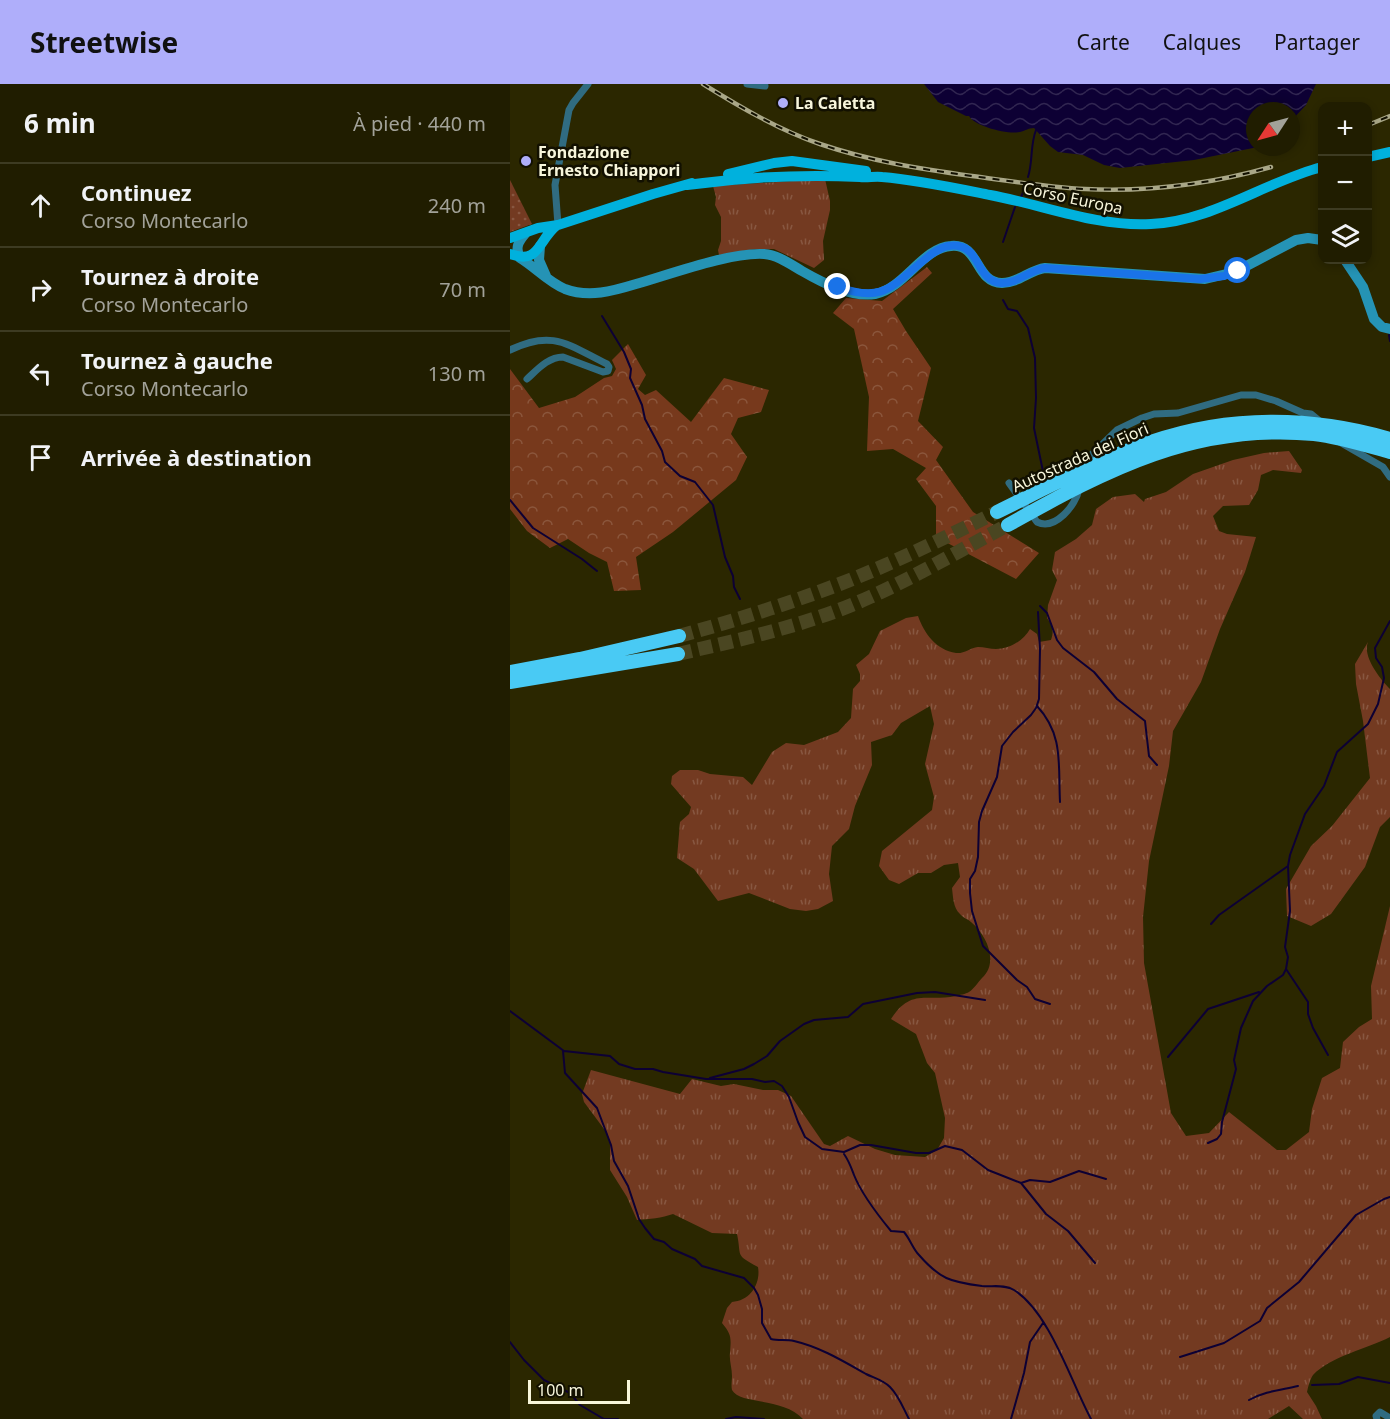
<!DOCTYPE html>
<html lang="fr">
<head>
<meta charset="utf-8">
<style>
  body { margin:0; font-family:"Noto Sans",sans-serif; background:#28260a; color:#f1f3f6 }
  .controls { position:absolute; right:18px; top:18px; display:grid; overflow:hidden; border-radius:12px; box-shadow:0 3px 9px #0003 }
  .controls button { width:54px; height:54px; display:grid; place-items:center; padding:0; border:0; border-bottom:2px solid #3d3b22; background:#201d00; color:#f1f3f6; font:30px sans-serif }
  .compass { position:absolute; left:736px; top:18px; width:54px; height:54px; border-radius:50%; background:#201d00; box-shadow:0 3px 9px #0003; rotate:234deg }
  .scale { position:absolute; left:18px; bottom:15px; width:102px; box-sizing:border-box; padding-left:6px; border:3px solid #f8f6db; border-top:0; font-size:16px; line-height:21px; white-space:nowrap; color:#f8f6db; -webkit-text-stroke:4px #121000; paint-order:stroke }
  .stop { position:absolute; width:18px; height:18px; margin:-14px; border:4px solid #1a73e8; border-radius:50%; background:#fff }
  .stop.end { background:#1a73e8; border-color:#fff; box-shadow:0 2px 6px #0008 }
  .list { margin:0; padding:0; list-style:none }
  h2 { display:flex; justify-content:space-between; align-items:center; height:78px; margin:0; padding:0 24px; font-size:26px }
  h2 small { font-size:20px; font-weight:400; color:#a2a299 }
  .list li { display:grid; grid-template-columns:39px 1fr auto; gap:18px; align-items:center; box-sizing:border-box; height:84px; padding:0 24px; border-top:2px solid #3d3b22 }
  .list b { display:block; font-size:22px; white-space:nowrap }
  .list p { margin:0; font-size:20px; white-space:nowrap; color:#a2a299 }
  .list em { font-size:20px; font-style:normal; color:#a2a299 }
  .icon { flex:none; width:33px; height:33px; fill:none; stroke:currentColor; stroke-width:2; stroke-linecap:round; stroke-linejoin:round }
  .map { position:relative; flex:none; width:880px; height:1335px; overflow:hidden }
  header { display:flex; align-items:center; gap:36px; box-sizing:border-box; height:84px; padding:0 30px; background:#afaefa; color:#111 }
  header strong { font-size:28px }
  nav { display:flex; gap:33px; margin-inline-start:auto; font-size:21px }
  main { display:flex }
  aside { flex:1; background:#201d00 }
  .map>svg:first-child { display:block }
  .grass { fill:url(#grass-tufts) }
  .forest { fill:url(#forest-crowns) }
  .park { fill:url(#park-dots) }
  .water { fill:url(#water-waves) }
  .lines { fill:none; stroke-linecap:round; stroke-linejoin:round }
  .stream { stroke:#0d0034; stroke-width:2 }
  .motorway-tunnel { stroke:#4a4621; stroke-width:14; stroke-dasharray:14 7; stroke-linecap:butt }
  .minor { stroke:#306c81; stroke-width:7 }
  .secondary { stroke:#2593b5; stroke-width:10 }
  .primary { stroke:#00b1dd; stroke-width:10 }
  .motorway { stroke:#49caf4; stroke-width:14 }
  .rail-casing { stroke:#a9a787; stroke-width:4.5 }
  .rail { stroke:#121000; stroke-width:2; stroke-dasharray:7; stroke-linecap:butt }
  .route { stroke:#1a73e8; stroke-width:8 }
  .poi-dot { fill:#afaefa; stroke:#121000; stroke-width:2 }
  .labels { text-anchor:middle; dominant-baseline:central; stroke-width:5; stroke-linejoin:round; paint-order:stroke }
  .poi-label { font-size:16px; font-weight:bold; fill:#f8f6db; stroke:#121000; text-anchor:start }
  .street-label { font-size:16px; fill:#f8f6db; stroke:#121000 }
</style>
</head>
<body>
<header>
<strong>Streetwise</strong>
<nav><a>Carte</a><a>Calques</a><a>Partager</a></nav>
</header>
<main>
<aside>
<h2>6 min<small>À pied · 440 m</small></h2>
<ul class="list">
<li><svg class="icon" aria-label="ahead" viewBox="0 0 24 24"><path d="M12 20V5M6 11l6-6 6 6"/></svg><div><b>Continuez</b><p>Corso Montecarlo</p></div><em>240 m</em></li>
<li><svg class="icon" aria-label="right" viewBox="0 0 24 24"><path d="M7 20v-9h11M14 6l5 5-5 5"/></svg><div><b>Tournez à droite</b><p>Corso Montecarlo</p></div><em>70 m</em></li>
<li><svg class="icon" aria-label="left" viewBox="0 0 24 24"><path d="M17 20v-9H6M10 6l-5 5 5 5"/></svg><div><b>Tournez à gauche</b><p>Corso Montecarlo</p></div><em>130 m</em></li>
<li><svg class="icon" aria-label="arrive" viewBox="0 0 24 24"><path d="M6 21V4h12l-3 4 3 4H6"/></svg><div><b>Arrivée à destination</b></div></li>
</ul>
</aside>
<div class="map">
<svg width="880" height="1335" viewBox="0 0 880 1335">
  <defs>
    <pattern id="grass-tufts" width="24" height="20" patternUnits="userSpaceOnUse" patternTransform="scale(1.5)"><rect width="24" height="20" fill="#733a21"/><path d="M3 7l-1-3M5 7V3M7 7l1-3M15 17l-1-3M17 17v-4M19 17l1-3" fill="none" stroke="#885741"/></pattern>
    <pattern id="forest-crowns" width="20" height="18" patternUnits="userSpaceOnUse" patternTransform="scale(1.5)"><rect width="20" height="18" fill="#77391c"/><path d="M2 6a3 3 0 1 1 6 0M12 15a3 3 0 1 1 6 0" fill="none" stroke="#8b563c"/></pattern>
    <pattern id="park-dots" width="8" height="8" patternUnits="userSpaceOnUse" patternTransform="scale(1.5)"><rect width="8" height="8" fill="#733a21"/><path d="M2 2h.1M6 6h.1" fill="none" stroke="#885741" stroke-width="1.8" stroke-linecap="round"/></pattern>
    <pattern id="water-waves" width="16" height="10" patternUnits="userSpaceOnUse" patternTransform="scale(1.5)"><rect width="16" height="10" fill="#0d0034"/><path d="M0 5q4-4 8 0t8 0" fill="none" stroke="#312651"/></pattern>
  </defs>
  <rect width="100%" height="100%" fill="#2b2700"/>
  <!-- grass -->
  <path class="grass" d="M315,95L320,117V126L313,157L314,176L304,184L264,165H245L209,171L208,166L211,157V133L205,121L206,113L203,102Z
    M779,367L792,386L791,389L763,386L751,391L748,406L739,421L713,422L703,432L709,447L717,450L746,453L735,488L710,545L691,598L663,647L659,682L639,777L633,833L634,879L661,1029L676,1052L699,1049L719,1028L767,1066H776L799,1048L802,1025L812,994L830,984L833,958L849,943L862,935L861,902L880,822V1253C857,1265 821,1272 803,1291C800,1295 798,1303 797,1308L806,1322L812,1335H793L779,1322L758,1335H293C273,1313 230,1321 222,1306C221,1302 222,1296 222,1292C222,1284 219,1276 220,1269C221,1254 222,1251 212,1239L217,1224L222,1218C240,1217 251,1200 248,1183C224,1170 232,1173 227,1150L202,1149L163,1130C152,1134 139,1135 127,1136L117,1113L100,1086V1058L97,1049L74,1018L72,1010L81,986L170,1010L182,995L211,1002L224,1000L253,1006H268L281,1012L314,1060L320,1062L338,1052L365,1065L385,1071L415,1073L427,1066L434,1054L435,1034L425,989L417,979L406,950L381,935C401,904 416,918 446,912C449,911 456,910 459,908C464,905 468,898 472,894C489,879 477,851 461,838C458,835 453,834 450,830C443,824 443,812 442,804L450,793L448,779L434,781L421,789H408L389,800L379,796L369,782L372,767L422,726L424,713L415,680L424,640L420,622L391,639L382,651L361,658L362,681L345,722L339,745L322,762L319,790L323,817L308,825L296,827L280,825L239,809L208,817L184,785L167,774L170,738L179,730L181,723L161,700L162,692L170,686H188L200,690L233,693L242,701L262,668L276,659L294,661L328,648L341,634L343,605L350,597V590L346,581L359,570L370,547L396,534L408,532C414,549 426,566 446,569C454,570 460,564 468,563C474,563 480,565 486,565C500,565 514,556 520,545L527,550L529,558L541,556C544,547 543,542 537,534L538,521L547,496L542,486L545,468L566,455L582,441L586,425L603,413L625,410L634,418L635,415L656,408L683,390L723,376L754,369Z
    M858,558C852,572 870,595 880,605V733L870,743L855,783L821,830L801,842L777,832L776,805L801,762L822,742L860,694L853,637L846,600L845,580Z"/>
  <!-- forest -->
  <path class="forest" d="M417,183L422,189L383,225L396,247L421,284L408,337L433,363L426,376L463,428L529,469L506,495L426,453V422L406,395L416,384L383,365L357,367L359,313L344,245L323,229L336,214L372,217Z
    M118,260L136,291L128,305L135,311L146,306L181,338L214,294L259,306L251,328L228,334L221,350L237,373L226,396L163,448L126,473L131,506L104,507L97,478L79,469L58,455L40,464L17,447L0,425V285L29,324L65,313L94,294L102,292L106,285L102,276Z"/>
  <!-- park -->
  <path class="park" d="M0,96L22,140L0,148Z"/>
  <!-- water -->
  <path class="water" d="M414,0H806L796,21L781,37V27H745V63H748L684,76L610,84L594,81L573,71L548,68L540,62L524,44C518,44 515,47 510,48C498,51 464,42 459,32H456L428,18Z"/>
  <g class="lines">
    <!-- stream -->
    <path class="stream" d="M518,93C523,78 520,61 526,46
      M511,113L515,104
      M493,158L505,123
      M493,216L498,225L507,227L518,244L525,274L526,314L524,344L535,397
      M92,232L114,268L121,285L120,294L132,321L135,335L152,367L155,378L170,392L185,398L203,421L215,473L223,492L224,503L230,515
      M879,251L880,257
      M0,416L23,444L72,475L87,487
      M530,522L537,529L547,556L553,564L584,588L607,615L635,637L639,672L647,681
      M528,528L530,565L529,615L526,624L521,631L503,648L492,662L487,693L472,727L469,738L468,773L465,787L460,795V809L462,827L473,862L507,896L517,903L525,915L540,920
      M527,622C554,651 548,681 550,718
      M701,840L709,831L778,782
      M776,885L798,918V930L803,944L818,971
      M0,927L54,967L100,972L109,980L125,985H143L153,988L196,995H242L255,998L264,997L272,1002L279,1013L288,1038L295,1053L312,1065L334,1068L350,1061H361L406,1069H419L435,1062L452,1066L478,1086L511,1099L536,1130L558,1147L585,1179
      M53,967L55,989L87,1024L101,1061L104,1077L118,1102L129,1135L135,1144L144,1155L154,1158L162,1165L185,1175L192,1182L234,1194L244,1204L248,1211L252,1225V1239L261,1255C269,1257 276,1255 284,1257C310,1263 333,1277 356,1290C364,1294 373,1296 380,1303C389,1312 393,1324 399,1335
      M658,973L698,925L749,908
      M200,994L234,985L244,980L257,972L270,957L294,940L304,936L338,933L353,920L407,909L425,908L475,916
      M698,1059L707,1055L711,1050L712,1038L726,985L724,976L731,944L743,917L757,902L773,891L776,885L778,873L775,863L780,827L778,782L780,771L795,730L814,702L827,668L858,640L868,620L874,594L872,583L866,574L865,564L880,537
      M334,1070C339,1077 341,1083 344,1091C352,1111 367,1130 381,1147L394,1148C400,1155 403,1165 409,1171C430,1195 440,1198 472,1202C482,1203 495,1200 504,1206C540,1229 561,1298 581,1335
      M511,1099L520,1096L540,1098L569,1087L596,1095
      M0,1258L14,1276L34,1296L60,1309L70,1321L94,1335H108
      M670,1273L714,1259L750,1237L757,1224L789,1198L846,1131L874,1115L880,1113
      M802,1301L829,1300L848,1293L880,1299
      M739,1316C755,1307 771,1306 788,1302
      M216,1335L226,1333L254,1335
      M501,1335L514,1289L520,1258L533,1239"/>
    <!-- motorway-tunnel -->
    <path class="motorway-tunnel" d="M169,552C227,536 284,518 340,496C390,476 438,452 487,428
      M168,570C233,555 299,541 360,513C407,492 452,465 498,441"/>
    <!-- minor -->
    <path class="minor" d="M237,0L255,2
      M48,141L45,101L59,26L63,19L78,0
      M0,266C43,245 58,261 97,280L99,283L98,287L93,288L53,273C38,273 27,286 17,295
      M826,356L873,383L880,393
      M571,385L575,377L607,346L632,334L644,330L668,329L731,311H746L766,317L793,329L801,330L812,339
      M499,399L527,438C545,447 566,421 569,405
      M867,1335L866,1332L870,1328L880,1334"/>
    <!-- secondary -->
    <path class="secondary" d="M15,150C8,158 5,164 10,174C25,183 38,198 55,205C79,214 103,207 126,200C161,190 220,168 254,170C268,171 280,180 292,187C311,198 341,214 365,210C395,204 412,164 441,162C470,159 465,199 492,199C508,199 520,186 535,184L695,195L725,188L786,156L798,154L812,156
      M30,162L29,176L36,192
      M835,176L853,203L864,235L872,243L880,245"/>
    <!-- primary -->
    <path class="primary" d="M858,73L880,68
      M218,90L264,79L282,77L356,87
      M177,101C235,93 292,90 350,93C357,94 365,92 372,93C408,96 445,104 480,111C534,121 586,143 641,140C703,137 754,98 812,83
      M0,154L28,144L48,141L143,110L182,99
      M0,170C30,181 27,157 47,141"/>
    <!-- motorway -->
    <path class="motorway" d="M487,428C538,403 588,376 641,358C719,331 802,332 880,355
      M498,441C598,385 685,339 804,350C830,353 855,361 880,368
      M0,588L70,575L169,552
      M0,598L168,570"/>
    <defs>
      <path id="rail" d="M193,0C230,23 269,46 310,60C360,77 410,85 462,92C500,97 538,103 575,105C637,108 701,100 761,83
        M858,41L880,32"/>
    </defs>
    <!-- rail casing -->
    <use href="#rail" class="rail-casing"/>
    <!-- rail -->
    <use href="#rail" class="rail"/>
  </g>
  <g class="lines">
    <!-- route -->
    <path class="route" d="M328,203C373,219 381,203 414,176C421,170 429,164 438,162C472,157 464,197 491,199C507,200 519,186 535,184L690,195L714,192L728,187"/>
  </g>
  <!-- markers -->
  <g class="poi-dot">
    <circle cx="273" cy="19" r="6"/>
    <circle cx="16" cy="77" r="6"/>
  </g>
  <g class="labels">
    <!-- poi labels -->
    <g class="poi-label">
      <text x="285" y="19">La Caletta</text>
      <text x="28" y="68">Fondazione<tspan x="28" dy="18">Ernesto Chiappori</tspan></text>
    </g>
    <!-- street labels -->
    <g class="street-label">
      <text transform="translate(563 114) rotate(12)">Corso Europa</text>
      <text transform="translate(570 373) rotate(-24)">Autostrada dei Fiori</text>
    </g>
  </g>
</svg>
<div class="controls">
<button>+</button>
<button>−</button>
<button><svg class="icon" aria-label="layers" viewBox="0 0 24 24"><path d="M12 4l9 5-9 5-9-5zM3 14l9 5 9-5"/></svg></button>
</div>
<svg class="compass" viewBox="-18 -18 36 36"><path d="M0-13l5 13h-10z" fill="#e53935"/><path d="M0 13l5-13h-10z" fill="#a2a299"/></svg>
<div class="scale">100 m</div>
<div class="stop" style="left:728px;top:187px"></div>
<div class="stop end" style="left:328px;top:203px"></div>
</div>
</main>
</body>
</html>
